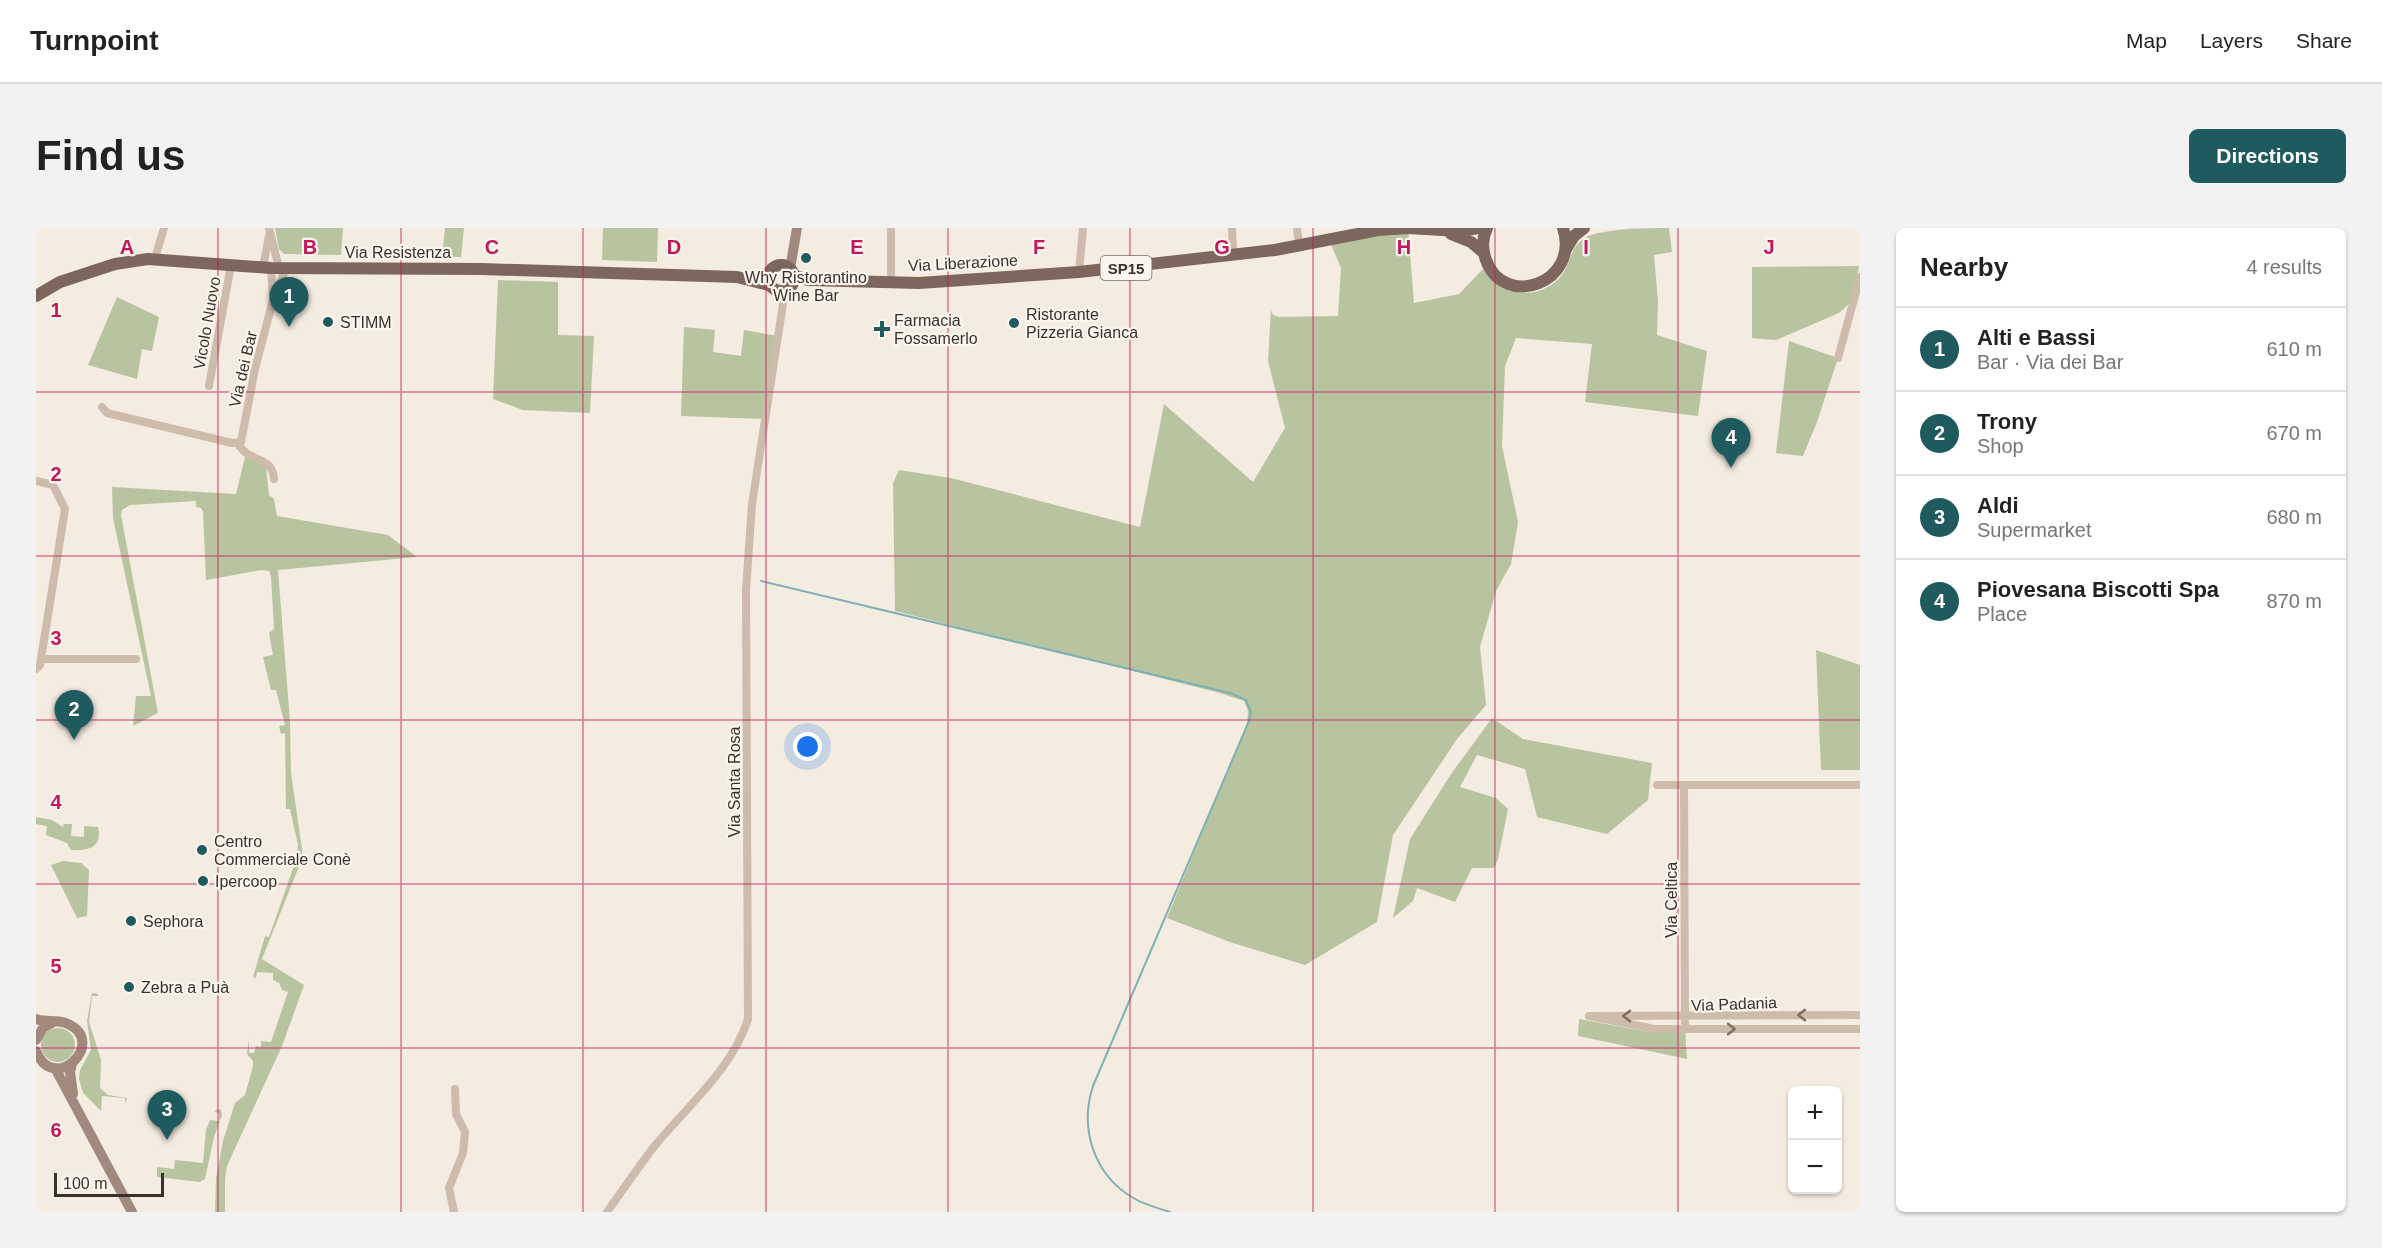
<!DOCTYPE html>
<html lang="en">
<head>
<meta charset="utf-8">
<style>
  body { margin:0; font-family:Helvetica,sans-serif; background:#f2f2f2; color:#222 }
  .controls { position:absolute; right:18px; bottom:18px; display:grid; overflow:hidden; border-radius:9px; box-shadow:0 2px 4px #0004 }
  .controls button { width:54px; height:54px; display:grid; place-items:center; padding:0; border:0; border-bottom:2px solid #e0e0e0; background:#fff; color:#222; font:30px sans-serif }
  .scale { position:absolute; left:18px; bottom:15px; width:110px; box-sizing:border-box; padding-left:6px; border:3px solid #3b302b; border-top:0; font-size:16px; line-height:21px; white-space:nowrap; color:#3b302b; -webkit-text-stroke:4px #fbf5ee; paint-order:stroke }
  .you { position:absolute; left:772px; top:519px; width:21px; height:21px; margin:-15px; border:4px solid #fff; border-radius:50%; background:#1a73e8; box-shadow:0 0 0 9px #1a73e833 }
  .badge { display:grid; place-items:center; width:39px; height:39px; border-radius:50%; background:#1f5a5e; color:#fff; font-size:20px; font-weight:700 }
  .pin { position:absolute; translate:-50% -50px; filter:drop-shadow(0 2px 3px #0008) }
  .pin::after { content:''; position:absolute; top:32px; width:21px; height:18px; background:inherit; clip-path:polygon(0 0,100% 0,50% 100%) }
  .list { margin:0; padding:0; list-style:none }
  h2 { display:flex; justify-content:space-between; align-items:center; height:78px; margin:0; padding:0 24px; font-size:26px }
  h2 small { font-size:20px; font-weight:400; color:#767676 }
  .list li { display:grid; grid-template-columns:39px 1fr auto; gap:18px; align-items:center; box-sizing:border-box; height:84px; padding:0 24px; border-top:2px solid #e0e0e0 }
  .list b { display:block; font-size:22px; white-space:nowrap }
  .list p { margin:0; font-size:20px; white-space:nowrap; color:#767676 }
  .list em { font-size:20px; font-style:normal; color:#767676 }
  .map { position:relative; flex:none; width:1824px; height:984px; overflow:hidden; border-radius:9px }
  header { display:flex; align-items:center; gap:36px; box-sizing:border-box; height:84px; padding:0 30px; background:#fff; border-bottom:2px solid #e0e0e0 }
  header strong { font-size:28px }
  nav { display:flex; gap:33px; margin-inline-start:auto; font-size:21px }
  .intro { display:flex; align-items:center; justify-content:space-between; box-sizing:border-box; height:144px; padding:0 36px }
  h1 { margin:0; font-size:42px }
  .button { padding:15px 27px; border-radius:9px; background:#1f5a5e; color:#fff; font-size:21px; font-weight:700 }
  main { display:flex; gap:36px; padding:0 36px }
  aside { flex:1; background:#fff; border-radius:9px; box-shadow:0 2px 4px #0004 }
  .map>svg:first-child { display:block }
  .green { fill:#b8c4a0 }
  .lines { fill:none; stroke-linecap:round; stroke-linejoin:round }
  .stream { stroke:#7fb0b2; stroke-width:2 }
  .street { stroke:#cdbbac; stroke-width:8 }
  .secondary { stroke:#a18a7d; stroke-width:10 }
  .primary { stroke:#7d675c; stroke-width:12 }
  .oneway { stroke:#7d6f65 }
  .grid { fill:none; stroke:#c2185b; stroke-width:1.5; stroke-opacity:0.55 }
  .poi-dot { fill:#1f5a5e; stroke:#fbf5ee; stroke-width:2 }
  .labels { text-anchor:middle; dominant-baseline:central; stroke-width:4.5; stroke-linejoin:round; paint-order:stroke }
  .shield { fill:#fbf5ee; stroke:#756b66; stroke-width:1.5 }
  .shield-label { font-size:15px; font-weight:bold; fill:#3b302b }
  .street-label { font-size:16px; fill:#3b302b; stroke:#fbf5ee }
  .poi-label { font-size:16px; fill:#3b302b; stroke:#fbf5ee; text-anchor:start }
  .grid-label { font-size:20px; text-anchor:middle; font-weight:bold; fill:#c2185b; stroke:#fbf5ee; stroke-width:4.5; stroke-linejoin:round; paint-order:stroke }
</style>
</head>
<body>
<header>
<strong>Turnpoint</strong>
<nav><a>Map</a><a>Layers</a><a>Share</a></nav>
</header>
<div class="intro"><h1>Find us</h1><a class="button">Directions</a></div>
<main>
<div class="map">
<svg width="1824" height="984" viewBox="0 0 1824 984">
  <rect width="100%" height="100%" fill="#f4ebe1"/>
  <!-- green -->
  <path class="green" d="M239,0H307L305,27L248,26L243,21Z
    M409,0H428L425,29H406Z
    M567,0H622L621,34L566,32Z
    M1372,0L1378,75L1423,66L1447,41C1464,68 1504,74 1525,48C1537,33 1532,19 1552,8C1576,0 1607,0 1633,0L1636,24L1618,27L1622,73L1621,107L1671,123L1662,188L1549,174L1556,116L1480,110L1469,138L1466,218L1482,294L1475,336L1460,363L1444,419L1450,477L1421,511L1357,607L1341,694L1269,737L1194,714L1131,690L1211,495L1212,483L1208,473L1184,465L859,383L857,255L863,242L915,250L1104,299L1128,176L1217,254L1249,200L1232,133L1235,82L1237,87L1243,89L1302,88L1305,40L1293,12Z
    M1823,38L1817,72L1803,85L1740,112L1716,110V39Z
    M462,52L522,54V107L558,108L554,185L487,182L457,171Z
    M81,69L123,89L116,123L106,121L101,151L52,137Z
    M648,99L679,102L677,124L705,128L708,102L742,108L728,191L645,188Z
    M1753,113L1802,130L1781,194L1767,228L1740,225Z
    M209,229L230,239L233,267L238,271L241,288L352,307L381,329L242,342L254,494L255,545L266,621V631L226,731L268,757L246,818L191,938L189,951V984H179L180,950L187,913L199,875L209,867L217,838V833L211,826L213,811V825H218L220,818L225,819V813L235,814L252,764L246,762L243,755L237,752V745L221,744L220,750L217,749L229,708L233,709L260,632L262,617L254,581H250L249,505L245,506L243,498L249,497L240,462H235L227,429L237,427L233,405L238,401L235,349L233,343L225,342L170,352L167,284L165,280L160,279V273L94,277L86,282L85,287L122,485L97,498L100,468H115L77,290L76,259L200,266Z
    M1780,422L1824,437V542H1785Z
    M1456,490L1487,511L1616,535L1612,572L1571,606L1501,589L1489,541L1441,527L1424,559L1460,570L1472,581L1462,631L1458,640H1436L1419,674L1381,660L1377,673L1357,690L1374,611L1415,546Z
    M0,589L16,592L27,599L28,596H36L35,608L48,609V598L62,599C67,619 52,623 35,622L31,615L10,607L11,598L0,596Z
    M27,633L45,635L53,642L51,688L41,690L15,637Z
    M56,765L62,766V768H56L53,794L65,832L64,860L72,867L91,870L89,876V870L66,868L65,883L47,865L43,851L44,842L55,822L51,793Z
    M1543,791L1613,804L1649,801L1651,831L1542,808Z
    M5 817a17 17 0 1 1 34 0a17 17 0 1 1-34 0Z
    M181,881L185,882L186,887L178,909L169,951L164,954L121,949V939L138,941L139,932L167,935L170,902L174,892L183,893V885L178,884Z"/>
  <g class="lines">
    <!-- stream -->
    <path class="stream" d="M725,353L1194,465L1210,472L1215,484L1213,493L1057,858C1043,901 1058,948 1099,971C1110,977 1122,980 1134,984"/>
    <!-- street -->
    <path class="street" d="M233,0L243,40
      M855,0V54
      M1196,0L1197,26
      M1261,0L1263,17
      M119,30L128,0
      M227,39L233,8
      M235,40L237,68
      M1043,44L1047,0
      M1802,130L1824,49
      M173,158L195,37
      M66,179L71,185L196,215L205,214L219,141L237,72L250,40
      M202,215C212,236 236,226 238,251
      M0,253L17,257L29,281L4,437L0,441
      M5,431H100
      M1621,557H1824
      M1648,557L1649,801H1824
      M1649,801H1619L1553,788L1824,787
      M418,984L413,960L427,925L429,904L420,886L419,861
      M571,984C586,963 601,941 617,920C650,879 696,842 712,791L710,362L716,276L749,63"/>
    <!-- secondary -->
    <path class="secondary" d="M754,41L761,0
      M0,791C10,795 22,791 32,796C72,814 18,868 0,823
      M0,812L7,800L16,795
      M36,836L34,844L37,866
      M19,840L96,984"/>
    <!-- primary -->
    <path class="primary" d="M1451,0C1446,10 1446,21 1450,32C1468,82 1545,55 1527,0
      M1415,6L1435,14L1448,25
      M1530,21L1538,8L1548,0
      M732 50a13 13 0 1 1 26 0a13 13 0 1 1-26 0Z
      M757,47L772,52L883,55L1043,44L1239,22L1342,2L1372,0L1423,3L1443,0
      M0,68L24,54L79,36L112,31L235,40L446,41L701,49L733,57"/>
  </g>
  <!-- one-way arrows -->
  <defs><path id="oneway-chevron" d="M-2-3.5L2.5 0L-2 3.5" fill="none" stroke-width="1.6" stroke-linecap="round" stroke-linejoin="round" transform="scale(1.5)"/></defs>
  <g class="oneway">
    <use href="#oneway-chevron" transform="translate(1766 787) rotate(180)"/>
    <use href="#oneway-chevron" transform="translate(1591 788) rotate(180)"/>
    <use href="#oneway-chevron" transform="translate(1695 801)"/>
  </g>
  <!-- grid -->
  <path class="grid" d="M182,0V984M365,0V984M547,0V984M730,0V984M912,0V984M1094,0V984M1277,0V984M1459,0V984M1642,0V984M0,164H1824M0,328H1824M0,492H1824M0,656H1824M0,820H1824"/>
  <!-- markers -->
  <g class="poi-dot">
    <circle cx="770" cy="30" r="6"/>
    <circle cx="292" cy="94" r="6"/>
    <circle cx="978" cy="95" r="6"/>
    <path d="M843 92h6v6h6v6h-6v6h-6v-6h-6v-6h6z"/>
    <circle cx="166" cy="622" r="6"/>
    <circle cx="167" cy="653" r="6"/>
    <circle cx="95" cy="693" r="6"/>
    <circle cx="93" cy="759" r="6"/>
  </g>
  <g class="labels">
    <!-- shield labels -->
    <rect class="shield" x="1064.5" y="28" width="51" height="24" rx="4.5"/>
    <g class="shield-label">
      <text x="1090" y="40">SP15</text>
    </g>
    <!-- street labels -->
    <g class="street-label">
      <text x="362" y="24">Via Resistenza</text>
      <text transform="translate(927 35) rotate(-3)">Via Liberazione</text>
      <text transform="translate(171 95) rotate(-80)">Vicolo Nuovo</text>
      <text transform="translate(207 141) rotate(-77)">Via dei Bar</text>
      <text transform="translate(698 554) rotate(-90)">Via Santa Rosa</text>
      <text transform="translate(1635 672) rotate(-90)">Via Celtica</text>
      <text transform="translate(1698 776) rotate(-2)">Via Padania</text>
    </g>
    <!-- poi labels -->
    <g class="poi-label">
      <text x="770" y="49" text-anchor="middle">Why Ristorantino<tspan x="770" dy="18">Wine Bar</tspan></text>
      <text x="990" y="86">Ristorante<tspan x="990" dy="18">Pizzeria Gianca</tspan></text>
      <text x="858" y="92">Farmacia<tspan x="858" dy="18">Fossamerlo</tspan></text>
      <text x="304" y="94">STIMM</text>
      <text x="178" y="613">Centro<tspan x="178" dy="18">Commerciale Conè</tspan></text>
      <text x="179" y="653">Ipercoop</text>
      <text x="107" y="693">Sephora</text>
      <text x="105" y="759">Zebra a Puà</text>
    </g>
  </g>
  <g class="grid-label">
    <text x="91" y="26">A</text>
    <text x="274" y="26">B</text>
    <text x="456" y="26">C</text>
    <text x="638" y="26">D</text>
    <text x="821" y="26">E</text>
    <text x="1003" y="26">F</text>
    <text x="1186" y="26">G</text>
    <text x="1368" y="26">H</text>
    <text x="1550" y="26">I</text>
    <text x="1733" y="26">J</text>
    <text x="20" y="89">1</text>
    <text x="20" y="253">2</text>
    <text x="20" y="417">3</text>
    <text x="20" y="581">4</text>
    <text x="20" y="745">5</text>
    <text x="20" y="909">6</text>
  </g>
</svg>
<div class="controls">
<button>+</button>
<button>−</button>
</div>
<div class="scale">100 m</div>
<div class="you"></div>
<div class="pin badge" style="left:253px;top:99px">1</div>
<div class="pin badge" style="left:38px;top:512px">2</div>
<div class="pin badge" style="left:131px;top:912px">3</div>
<div class="pin badge" style="left:1695px;top:240px">4</div>
</div>
<aside>
<h2>Nearby<small>4 results</small></h2>
<ul class="list">
<li><span class="badge">1</span><div><b>Alti e Bassi</b><p>Bar · Via dei Bar</p></div><em>610 m</em></li>
<li><span class="badge">2</span><div><b>Trony</b><p>Shop</p></div><em>670 m</em></li>
<li><span class="badge">3</span><div><b>Aldi</b><p>Supermarket</p></div><em>680 m</em></li>
<li><span class="badge">4</span><div><b>Piovesana Biscotti Spa</b><p>Place</p></div><em>870 m</em></li>
</ul>
</aside>
</main>
</body>
</html>
